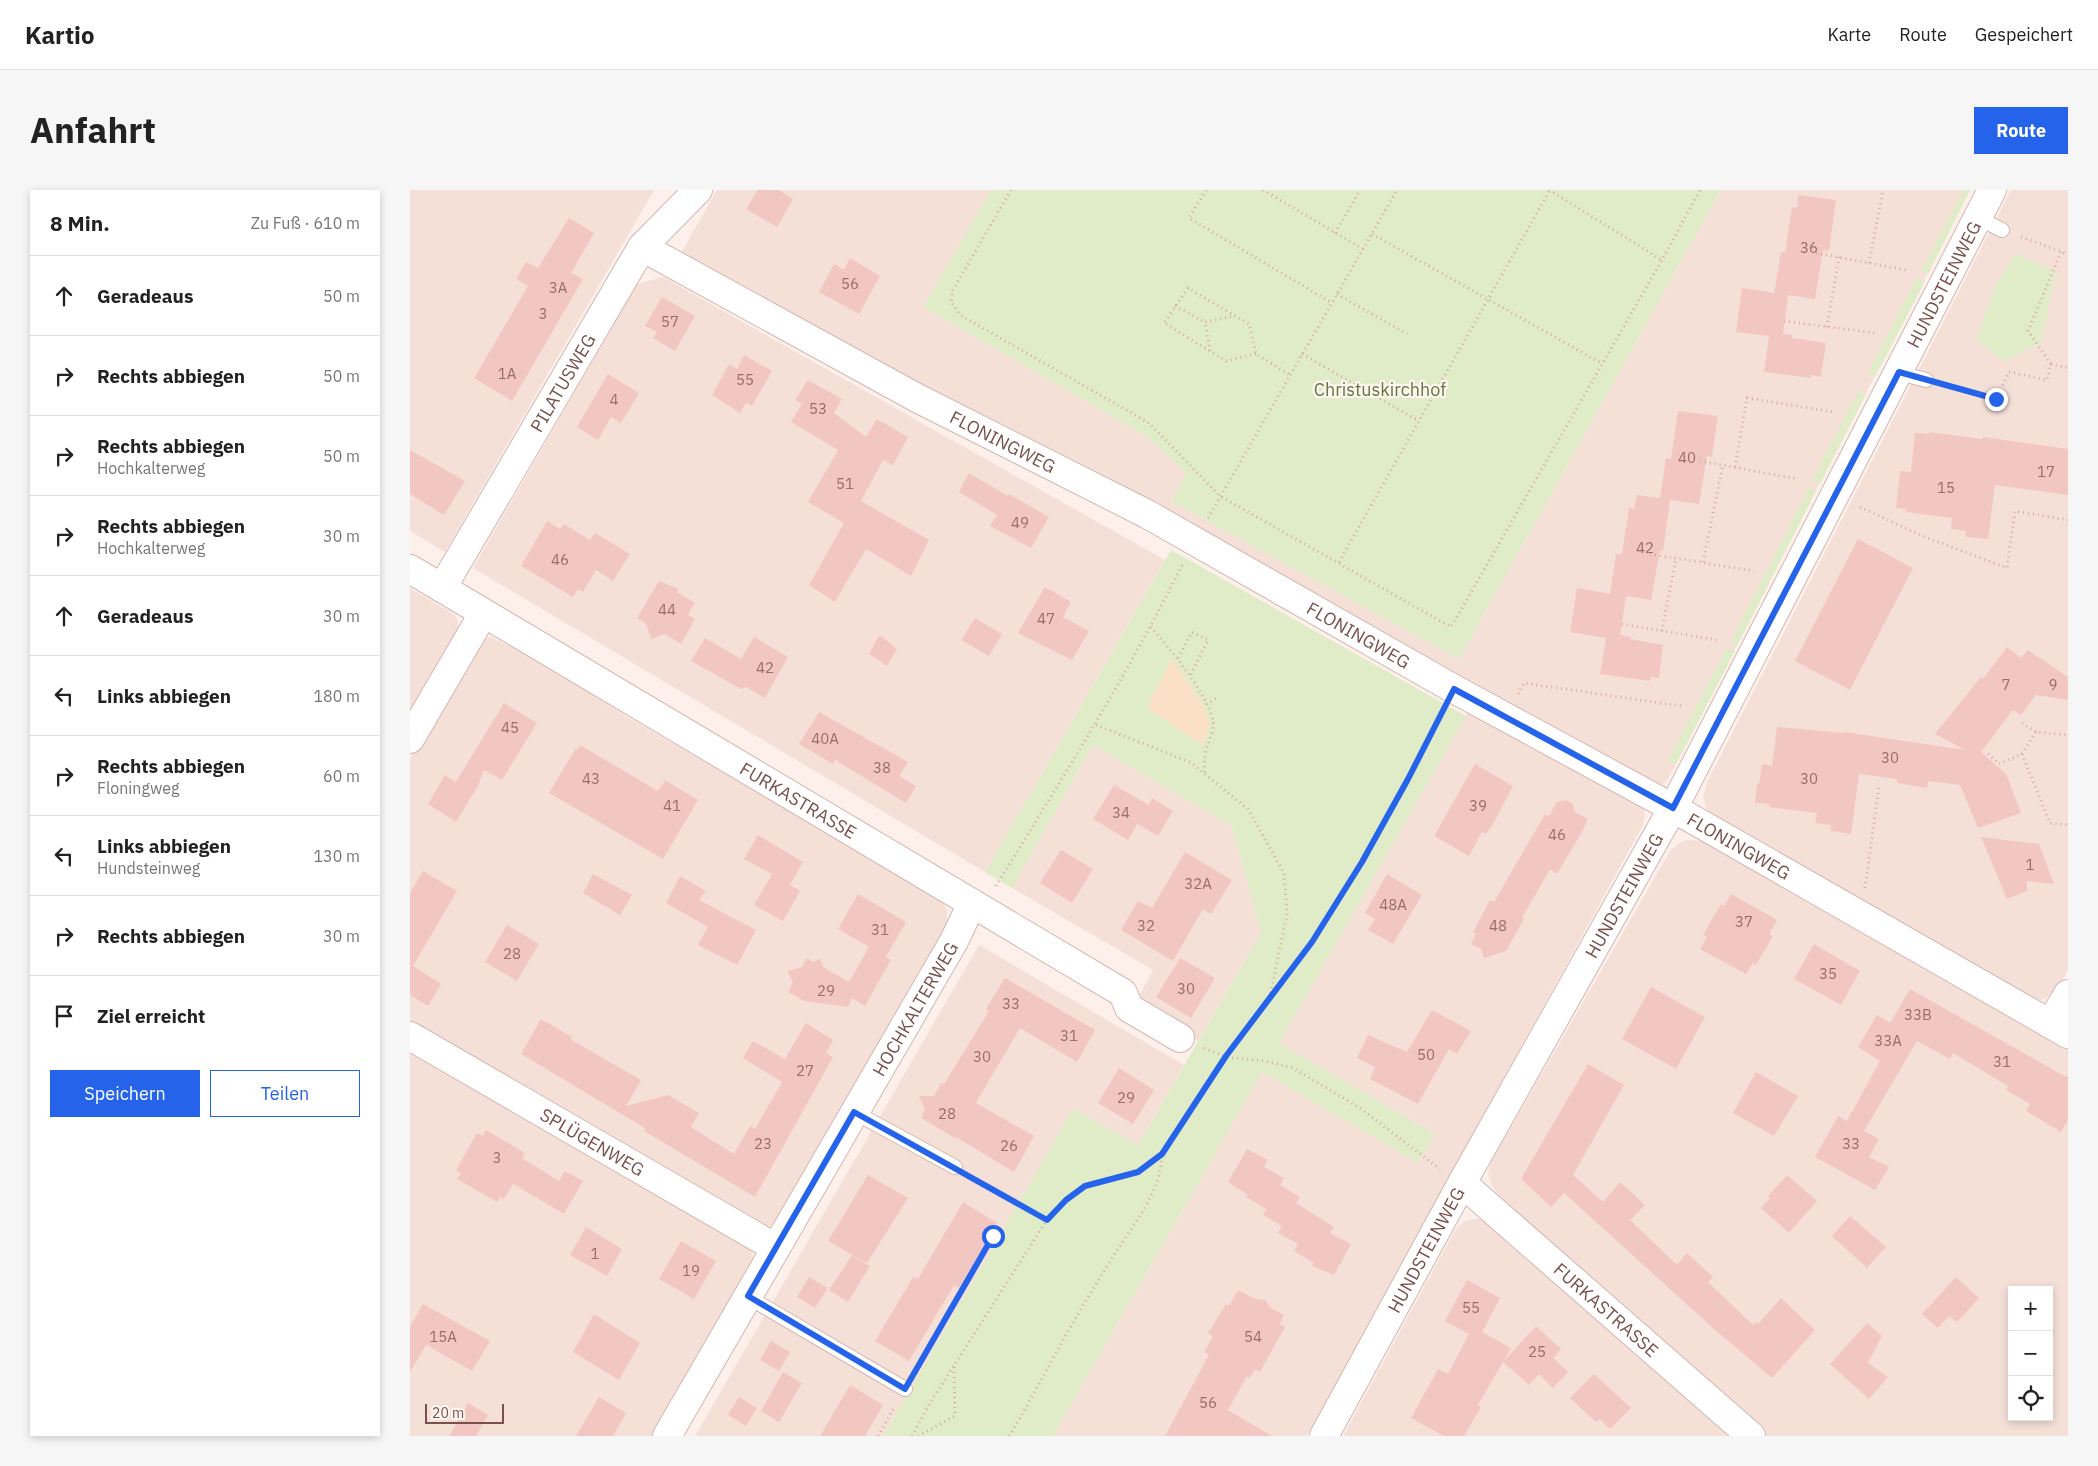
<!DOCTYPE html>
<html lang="de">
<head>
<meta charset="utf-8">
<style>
  body { margin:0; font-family:"IBM Plex Sans",sans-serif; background:#f6f6f6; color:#222 }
  .controls { position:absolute; right:15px; bottom:15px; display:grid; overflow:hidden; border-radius:0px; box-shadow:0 2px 8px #0003 }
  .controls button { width:45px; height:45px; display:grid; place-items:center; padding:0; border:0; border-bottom:1px solid #e0e0e0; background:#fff; color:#222; font:25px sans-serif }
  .scale { position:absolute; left:15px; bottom:12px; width:79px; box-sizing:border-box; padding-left:5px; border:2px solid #79504c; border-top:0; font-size:14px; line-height:18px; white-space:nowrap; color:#79504c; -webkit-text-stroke:4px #fff6f1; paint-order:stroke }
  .stop { position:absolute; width:15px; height:15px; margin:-11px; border:4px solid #2563eb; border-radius:50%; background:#fff }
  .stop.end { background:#2563eb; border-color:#fff; box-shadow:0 1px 5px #0008 }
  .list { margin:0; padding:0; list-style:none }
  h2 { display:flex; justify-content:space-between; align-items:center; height:65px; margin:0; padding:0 20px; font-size:21px }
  h2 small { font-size:16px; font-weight:400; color:#767676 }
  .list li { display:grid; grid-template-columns:32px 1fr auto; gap:15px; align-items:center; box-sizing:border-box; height:80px; padding:0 20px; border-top:1px solid #e0e0e0 }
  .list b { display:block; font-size:19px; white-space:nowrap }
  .list p { margin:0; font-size:16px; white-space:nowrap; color:#767676 }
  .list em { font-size:16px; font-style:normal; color:#767676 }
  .actions { display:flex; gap:10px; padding:15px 20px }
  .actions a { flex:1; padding:11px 0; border:1px solid #2563eb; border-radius:0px; text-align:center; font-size:18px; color:#2563eb }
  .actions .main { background:#2563eb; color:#fff }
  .icon { flex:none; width:28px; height:28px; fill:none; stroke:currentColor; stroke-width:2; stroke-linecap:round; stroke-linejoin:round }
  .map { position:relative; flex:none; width:1658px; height:1246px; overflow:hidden; border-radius:0px }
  header { display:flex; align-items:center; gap:30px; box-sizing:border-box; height:70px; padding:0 25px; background:#fff; border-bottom:1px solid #e0e0e0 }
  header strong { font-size:24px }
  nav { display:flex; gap:28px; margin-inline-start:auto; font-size:18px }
  .intro { display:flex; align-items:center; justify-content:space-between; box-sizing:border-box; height:120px; padding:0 30px }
  h1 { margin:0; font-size:35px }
  .button { padding:12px 22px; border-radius:0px; background:#2563eb; color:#fff; font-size:18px; font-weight:700 }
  main { display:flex; gap:30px; padding:0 30px }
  aside { flex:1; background:#fff; border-radius:0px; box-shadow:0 2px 8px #0003 }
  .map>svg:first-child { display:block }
  .residential { fill:#f5e0d8; fill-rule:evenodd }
  .green { fill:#e0ebc8 }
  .sand { fill:#fce0c5 }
  .building { fill:#f2c7c1 }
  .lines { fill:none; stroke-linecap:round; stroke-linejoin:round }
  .service-casing { stroke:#d2b7b2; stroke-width:16 }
  .minor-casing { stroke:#d2b7b2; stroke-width:30 }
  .path { stroke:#d8aaa4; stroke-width:3; stroke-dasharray:1 4; stroke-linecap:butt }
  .service { stroke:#fff; stroke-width:14 }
  .minor { stroke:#fff; stroke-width:28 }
  .route { stroke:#2563eb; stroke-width:6 }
  .labels { text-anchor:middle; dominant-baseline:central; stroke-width:4.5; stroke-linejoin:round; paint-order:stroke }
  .number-label { font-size:15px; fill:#976e69 }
  .street-label { font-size:18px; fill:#79504c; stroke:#fff6f1 }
  .park-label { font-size:18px; fill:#617841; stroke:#fff6f1 }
</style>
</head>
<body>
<header>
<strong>Kartio</strong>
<nav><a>Karte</a><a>Route</a><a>Gespeichert</a></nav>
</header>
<div class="intro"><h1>Anfahrt</h1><a class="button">Route</a></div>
<main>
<aside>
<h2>8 Min.<small>Zu Fuß · 610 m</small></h2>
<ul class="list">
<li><svg class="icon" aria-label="ahead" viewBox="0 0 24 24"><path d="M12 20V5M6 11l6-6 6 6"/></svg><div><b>Geradeaus</b></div><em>50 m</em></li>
<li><svg class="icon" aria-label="right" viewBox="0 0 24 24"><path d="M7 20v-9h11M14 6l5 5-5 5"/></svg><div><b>Rechts abbiegen</b></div><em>50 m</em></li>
<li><svg class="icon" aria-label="right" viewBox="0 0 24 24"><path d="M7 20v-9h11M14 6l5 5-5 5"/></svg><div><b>Rechts abbiegen</b><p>Hochkalterweg</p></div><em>50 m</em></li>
<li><svg class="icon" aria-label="right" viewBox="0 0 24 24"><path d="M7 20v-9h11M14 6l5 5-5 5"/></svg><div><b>Rechts abbiegen</b><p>Hochkalterweg</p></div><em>30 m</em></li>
<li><svg class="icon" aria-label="ahead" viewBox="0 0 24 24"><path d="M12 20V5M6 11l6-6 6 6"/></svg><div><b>Geradeaus</b></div><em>30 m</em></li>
<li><svg class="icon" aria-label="left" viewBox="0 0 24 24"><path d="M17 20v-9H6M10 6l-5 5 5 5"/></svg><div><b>Links abbiegen</b></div><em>180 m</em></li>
<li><svg class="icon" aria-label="right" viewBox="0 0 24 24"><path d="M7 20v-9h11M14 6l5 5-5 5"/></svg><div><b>Rechts abbiegen</b><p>Floningweg</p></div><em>60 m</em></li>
<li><svg class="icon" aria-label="left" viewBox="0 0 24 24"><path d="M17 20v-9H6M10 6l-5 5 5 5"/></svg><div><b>Links abbiegen</b><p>Hundsteinweg</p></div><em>130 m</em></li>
<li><svg class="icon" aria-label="right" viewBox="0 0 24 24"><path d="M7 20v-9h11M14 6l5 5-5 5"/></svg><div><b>Rechts abbiegen</b></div><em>30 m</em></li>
<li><svg class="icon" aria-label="arrive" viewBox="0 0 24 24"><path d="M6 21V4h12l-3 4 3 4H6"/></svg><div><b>Ziel erreicht</b></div></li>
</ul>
<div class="actions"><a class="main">Speichern</a><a>Teilen</a></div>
</aside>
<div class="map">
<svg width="1658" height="1246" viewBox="0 0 1658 1246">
  <rect width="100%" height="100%" fill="#fdf0ea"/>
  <!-- residential -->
  <path class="residential" d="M0,0H244L35,362L0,341Z
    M307,0H581L513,117L736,246L777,283L761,311L1049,469L1311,0H1560L1258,589L1253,594H1243L802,346L553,222L272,64V61Z
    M1601,0H1658V780L1644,804L1631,810L1623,809L1298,624L1293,607L1297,592Z
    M253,87L755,370L575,682L63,378L227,94Z
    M0,398L45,425L48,432V444L0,527Z
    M81,446L94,454L109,459L224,531L530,708L537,720V737L367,1034L351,1037L0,835V569L67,453Z
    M1060,519L1234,617L1235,627L1232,637L897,1246H643L852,882L1008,972L1024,943L868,853Z
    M683,555L822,636L851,743L788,851L725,814L743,780L602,698Z
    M1277,650L1294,651L1658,856V1246H1356L1089,1005L1082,996L1078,984L1081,972L1260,661L1269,653ZM1602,1100H1639V1227H1602Z
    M569,755L774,875L728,955L663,919L473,1246H285Z
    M0,857L340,1055L344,1070L243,1246H0Z
    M1073,1028L1323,1246H933L1044,1042L1048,1036L1058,1030Z"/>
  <!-- green -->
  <path class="green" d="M581,0H1311L1049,469L761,311L777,283L736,246L513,117Z
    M1553,0H1560L1518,84L1511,82Z
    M1605,63L1646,82L1631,153L1594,171L1566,150L1585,97Z
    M1507,87L1515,91L1465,187L1458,183Z
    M1449,200L1455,206L1410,294L1402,290Z
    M1399,297L1406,301L1327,456L1320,453Z
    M761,360L1056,526L869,853L1025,944L1008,973L852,882L643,1246H473L663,919L728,955L851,743L822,636L683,555L602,698L575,682Z
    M1317,458L1325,461L1266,574L1258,570Z"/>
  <!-- sand -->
  <path class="sand" d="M762,469L792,513L800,534L792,555L739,519L740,510Z"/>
  <!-- building -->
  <path class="building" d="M348,0H369L383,9L367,37L336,19Z
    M1388,5L1426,10L1419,61L1413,60L1405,109L1364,103L1371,62H1375L1382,17L1387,18Z
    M159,28L184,43L161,83L173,89L102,211L64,188L118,96L106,89L116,72L128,78Z
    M440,68L470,86L449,124L409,102L424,74L434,80Z
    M1332,98L1378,105L1373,144L1382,145V148L1416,153L1411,187L1401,185V188L1354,182L1359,146L1326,142Z
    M252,107L285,126L265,161L243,148L247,142L235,136Z
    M334,165L362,181L342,216L336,213L330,223L302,205L319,174L327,179Z
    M198,184L229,203L211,233L201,227L188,250L167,237Z
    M398,190L432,209L424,223L456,247L467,229L498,247L483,275L473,270L451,311L519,350L501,386L456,359L425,412L399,395L434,333L398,312L428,260L381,232L392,214L385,210Z
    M1268,221L1308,226L1302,267L1297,266L1289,314L1260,310L1253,361L1250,360L1241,410L1216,406L1210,445L1221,447L1220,449L1253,455L1249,488L1240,487V491L1190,484L1196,448L1160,442L1167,398L1200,404L1206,364H1212L1219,318L1224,319L1227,305L1250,308L1256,268L1261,269Z
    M1519,242L1572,249L1573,247L1658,259V305L1585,295L1578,349L1556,347V341L1541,339L1542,328L1496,322V319L1486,318L1490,281L1501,282L1505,243L1519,244Z
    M0,260L55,291L34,325L0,304Z
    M559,283L598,306L599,304L639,327L621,358L580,336L587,325L549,302Z
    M137,331L150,339L154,334L180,350L185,343L220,364L203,391L186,380L173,402L168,399L163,407L111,376Z
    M1448,349L1503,378L1440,500L1385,471Z
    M249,391L269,399L267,402L285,413L278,425L285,429L271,454L255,444L241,449L236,433L227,428Z
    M635,397L661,412L653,427L679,441L662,470L608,443Z
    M565,428L592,444L579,466L551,450Z
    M471,446L487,459L477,476L459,464L468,447Z
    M344,447L378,467L355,508L336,497L331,499L281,471L295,448L331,469Z
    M1597,457L1611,468L1618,460L1658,487V510L1626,505L1611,525L1603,520L1571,562L1596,584L1611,623L1568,638L1550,595L1518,591L1517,598L1487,593V589L1449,584L1441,644L1421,641V635L1405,633L1407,623L1359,617V614L1345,613L1347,593L1349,594L1352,574L1362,576L1367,537L1435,543V542L1555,560L1525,544L1571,487L1573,489Z
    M94,513L127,533L92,590L74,580L68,596L46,632L18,614L35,585L46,592Z
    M409,522L498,572L489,586L506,596L496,613L425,570L423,574L389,554Z
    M170,555L248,601L255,590L288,610L253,669L139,603L166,558L168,559Z
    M1065,574L1103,596L1083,634L1076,644L1072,642L1059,666L1024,646Z
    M704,595L739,615L742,608L763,621L748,646L727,634L718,650L683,629Z
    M1156,610L1163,614L1165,622L1178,629L1173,640L1147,684L1140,679L1112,728L1114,729L1096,761L1074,768L1071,759L1061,754L1066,744L1063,742L1080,710L1084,712L1135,624L1139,626L1147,612Z
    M348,645L393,672L380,695L390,701L373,731L344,715L362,684L334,669Z
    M1571,647L1629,654L1644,694L1617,691V701L1597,709Z
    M651,660L683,679L662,713L630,693Z
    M775,662L822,690L801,724L793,719L763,771L711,740L728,711L742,718Z
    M13,681L47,701L3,776L31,794L18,816L0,805V703Z
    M183,684L222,705L210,725L173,703Z
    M977,684L1012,705L983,754L958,740L965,729L955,723Z
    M270,686L296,701L289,710L346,740L327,775L288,755L298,737L256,713Z
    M448,704L496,732L476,767L481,770L455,816L442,808L438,817L394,811L378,802L383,792L377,781L392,777L397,768L403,772L410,769L413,777L439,792L459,757L428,739Z
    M1321,704L1367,730L1359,744L1363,746L1346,775L1343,773L1336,784L1290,759L1297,747L1293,745L1311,714L1314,716Z
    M97,735L129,754L107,791L75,772Z
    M1404,754L1450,781L1431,815L1384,789Z
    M770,768L805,788L781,828L746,807Z
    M595,788L685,840L667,872L610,838L566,913L624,946L604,982L546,947L545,948L511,928L515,920L509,906H524L531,893L534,894L579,821L576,819Z
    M1241,797L1295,827L1266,879L1212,849Z
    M1500,799L1658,888V930L1651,942L1616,921L1620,914L1596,900L1598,896L1543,863L1540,869L1507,851L1454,941L1469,949L1459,967L1479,977L1465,1000L1405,967L1428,926L1437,931L1470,871L1448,857L1467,825L1480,833Z
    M1022,820L1061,841L1047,864L1039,859L1008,914L960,889L965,877L947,868L958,845L997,862Z
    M131,829L162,847L160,849L231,890L216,916L258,905L289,923L281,937L324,964L340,936L345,939L372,892L333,868L343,851L375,869L396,833L423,850L416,863L423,867L345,1007L234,941L235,938L111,864Z
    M1178,874L1214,895L1163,985L1193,1012L1210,992L1235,1015L1220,1030L1267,1075L1277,1063L1303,1087L1298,1092L1343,1135L1346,1132L1348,1134L1371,1108L1405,1140L1362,1188L1304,1139L1154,1003L1141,1017L1111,989Z
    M709,878L744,900L723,934L688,913Z
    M1346,882L1388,906L1364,946L1323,923Z
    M76,940L115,963L112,968L149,991L155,981L173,991L154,1024L103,994L94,1009L90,1007L87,1012L47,989L51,983L46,980L67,943L73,946Z
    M837,959L858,970L854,977L874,988L870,995L890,1007L886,1013L924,1037L920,1043L941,1054L924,1085L902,1076L904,1073L884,1061L888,1054L868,1043L872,1036L853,1025L856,1019L836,1007L838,1005L818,992Z
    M458,985L498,1008L457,1073L418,1051Z
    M1377,985L1407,1011L1379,1043L1351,1018L1360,1008L1358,1006Z
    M553,1012L587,1033L549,1098L544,1095L499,1171L465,1151L503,1087L508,1089Z
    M1440,1026L1476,1057L1457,1078L1422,1046Z
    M176,1037L212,1059L197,1086L160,1065Z
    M271,1051L306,1071L284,1109L249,1089Z
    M442,1065L460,1076L438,1112L419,1100Z
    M399,1087L418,1098L405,1118L387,1107Z
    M1546,1087L1569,1108L1547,1132L1539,1126L1528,1138L1512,1124Z
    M1057,1090L1090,1108L1072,1142L1101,1158L1093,1172L1126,1136L1151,1159L1143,1168L1158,1182L1143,1198L1129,1184L1119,1195L1093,1172L1068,1215L1071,1217L1054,1246H1034L1001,1228L1028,1179L1038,1184L1059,1144L1035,1131Z
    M828,1100L845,1109L855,1110L861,1118L874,1125L870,1134L875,1137L850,1182L845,1179L840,1188L837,1186L818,1220L862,1246H755L799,1165L794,1162L803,1146L798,1143L816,1114L819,1116Z
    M13,1114L80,1151L62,1181L16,1155L0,1182V1137Z
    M184,1124L230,1153L209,1190L163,1162Z
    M1457,1133L1472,1146L1458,1173L1478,1187L1459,1209L1420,1174Z
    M361,1151L380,1162L369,1181L350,1170Z
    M373,1182L392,1193L369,1232L351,1221Z
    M1184,1184L1221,1218L1200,1239L1190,1229L1186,1232L1160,1208Z
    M440,1195L473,1215L455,1246H410Z
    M189,1207L216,1223L203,1246H166Z
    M329,1207L347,1218L336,1236L318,1225Z
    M58,1213L78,1225L66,1246H39Z"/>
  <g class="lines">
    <defs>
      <path id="service" d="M1568,28L1592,40
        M1489,183L1516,190
        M444,922L545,977
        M338,1107L495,1199"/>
      <g id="minor">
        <path id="s1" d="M232,57L507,208L737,324L1044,499L1263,618L1658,844"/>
        <path id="s2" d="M0,379L713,803L719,818L770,848"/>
        <path id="s3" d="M32,398L232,57L288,0"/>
        <path d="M0,549L73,424"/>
        <path d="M1640,834L1658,804"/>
        <path id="s4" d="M0,846L366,1058"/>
        <path id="s5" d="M1052,993L1341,1246"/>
        <path id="s6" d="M257,1246L544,751L562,713"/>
        <path id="s7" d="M914,1246L1052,993L1270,605L1582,0"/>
      </g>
    </defs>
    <!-- service casing -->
    <use href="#service" class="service-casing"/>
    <!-- minor casing -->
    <use href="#minor" class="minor-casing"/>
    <!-- path -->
    <path class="path" d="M601,0L543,100L541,112L550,125L739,233L810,306L1041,437L1252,70L1290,0
      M796,0L779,28L922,113
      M853,0L953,59
      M1139,0L1252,70
      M925,43L950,0
      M962,44L1191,173
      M1611,47L1658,64
      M1406,63L1496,80
      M1459,73L1473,0
      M927,104L997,144
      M765,116L795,132
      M1374,131L1465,143
      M1417,137L1429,67
      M800,161L795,132L824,126
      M846,164L816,171L754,133L778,98L839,134L846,164L880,185
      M892,164L1009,231
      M1641,174L1618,141L1651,62
      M1533,195L1586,209L1599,182L1637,190L1641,174L1658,178
      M1290,271L1388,289
      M1325,277L1337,208L1424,222
      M1450,317L1515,347L1597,378L1605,321L1658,330
      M798,328L987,0
      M1240,364L1344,381
      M929,372L1140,0
      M1293,372L1313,275
      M1212,434L1307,450
      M741,437C759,458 798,504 803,531C805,540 799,549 797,557C794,566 794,575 795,584
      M1252,441L1266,368
      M768,468L782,442L798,450L780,486
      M1108,504L1114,493L1271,516
      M796,514L809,507
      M1612,533L1626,542L1658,545
      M686,535L780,572L838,619L874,683L877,724L860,806
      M1578,564L1589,574L1612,564L1626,542
      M1612,564L1640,633L1658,635
      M586,696C651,590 717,486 772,375
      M1455,698L1469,596
      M794,858L816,867L855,871L883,878L950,918L1030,979
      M561,987L637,1030
      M505,1182L583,1046
      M468,1246L485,1216
      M502,1246L520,1213L637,1030L656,1009L675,996L728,982L752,964L816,867L902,752L952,672L998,589L1032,523
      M508,1246L545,1226L544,1176
      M599,1246C619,1214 636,1180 655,1147C671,1118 688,1090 706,1062C725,1032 751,1002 752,964"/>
    <!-- service -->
    <use href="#service" class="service"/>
    <!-- minor -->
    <use href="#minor" class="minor"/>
  </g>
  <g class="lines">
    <!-- route -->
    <path class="route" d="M583,1046L495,1199L338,1106L444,922L637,1030L656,1010L675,996L728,982L752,964L816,866L902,752L952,672L998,589L1044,499L1263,618L1489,182L1586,209"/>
  </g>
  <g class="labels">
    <!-- number labels -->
    <g class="number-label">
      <text x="1399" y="57">36</text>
      <text x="440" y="93">56</text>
      <text x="148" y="97">3A</text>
      <text x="133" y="123">3</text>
      <text x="260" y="131">57</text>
      <text x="97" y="183">1A</text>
      <text x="335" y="189">55</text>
      <text x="204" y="209">4</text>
      <text x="408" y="218">53</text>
      <text x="1277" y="267">40</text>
      <text x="1636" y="281">17</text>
      <text x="435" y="293">51</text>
      <text x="1536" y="297">15</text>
      <text x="610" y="332">49</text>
      <text x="1235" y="357">42</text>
      <text x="150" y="369">46</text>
      <text x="257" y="419">44</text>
      <text x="636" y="428">47</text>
      <text x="355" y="477">42</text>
      <text x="1596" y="494">7</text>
      <text x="1643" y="494">9</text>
      <text x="100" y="537">45</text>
      <text x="415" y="548">40A</text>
      <text x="1480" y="567">30</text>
      <text x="472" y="577">38</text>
      <text x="181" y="588">43</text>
      <text x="1399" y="588">30</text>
      <text x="262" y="615">41</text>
      <text x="1068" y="615">39</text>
      <text x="711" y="622">34</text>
      <text x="1147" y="644">46</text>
      <text x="1620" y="674">1</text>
      <text x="788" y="693">32A</text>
      <text x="983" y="714">48A</text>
      <text x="1334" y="731">37</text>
      <text x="736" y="735">32</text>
      <text x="1088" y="735">48</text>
      <text x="470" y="739">31</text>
      <text x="102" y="763">28</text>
      <text x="1418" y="783">35</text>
      <text x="776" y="798">30</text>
      <text x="416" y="800">29</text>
      <text x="601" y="813">33</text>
      <text x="1508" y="824">33B</text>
      <text x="659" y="845">31</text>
      <text x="1478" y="850">33A</text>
      <text x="1016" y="864">50</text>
      <text x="572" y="866">30</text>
      <text x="1592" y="871">31</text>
      <text x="395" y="880">27</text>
      <text x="716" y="907">29</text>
      <text x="537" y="923">28</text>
      <text x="353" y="953">23</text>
      <text x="1441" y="953">33</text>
      <text x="599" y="955">26</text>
      <text x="87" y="967">3</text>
      <text x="185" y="1063">1</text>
      <text x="281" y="1080">19</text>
      <text x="1061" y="1117">55</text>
      <text x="33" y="1146">15A</text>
      <text x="843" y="1146">54</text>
      <text x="1127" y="1161">25</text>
      <text x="798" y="1212">56</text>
    </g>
    <!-- street labels -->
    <g class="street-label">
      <text stroke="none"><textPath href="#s7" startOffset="1308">HUNDSTEINWEG</textPath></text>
      <text stroke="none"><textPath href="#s3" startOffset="238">PILATUSWEG</textPath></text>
      <text stroke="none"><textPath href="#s1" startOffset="410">FLONINGWEG</textPath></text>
      <text stroke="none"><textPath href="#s1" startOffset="815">FLONINGWEG</textPath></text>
      <text stroke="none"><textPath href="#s2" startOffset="452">FURKASTRASSE</textPath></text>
      <text stroke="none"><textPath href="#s1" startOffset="1250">FLONINGWEG</textPath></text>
      <text stroke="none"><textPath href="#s7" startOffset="618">HUNDSTEINWEG</textPath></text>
      <text stroke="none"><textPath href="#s6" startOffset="494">HOCHKALTERWEG</textPath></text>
      <text stroke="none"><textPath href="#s4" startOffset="211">SPLÜGENWEG</textPath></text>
      <text stroke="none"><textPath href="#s7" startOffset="212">HUNDSTEINWEG</textPath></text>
      <text stroke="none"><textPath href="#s5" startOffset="192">FURKASTRASSE</textPath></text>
    </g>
    <!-- park labels -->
    <g class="park-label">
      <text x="970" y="199">Christuskirchhof</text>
    </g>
  </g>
</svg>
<div class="controls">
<button>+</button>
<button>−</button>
<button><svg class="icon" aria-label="locate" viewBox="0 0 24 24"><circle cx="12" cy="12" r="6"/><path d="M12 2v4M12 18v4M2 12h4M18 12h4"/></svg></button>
</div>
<div class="scale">20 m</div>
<div class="stop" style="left:583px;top:1046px"></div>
<div class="stop end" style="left:1586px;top:209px"></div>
</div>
</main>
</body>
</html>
